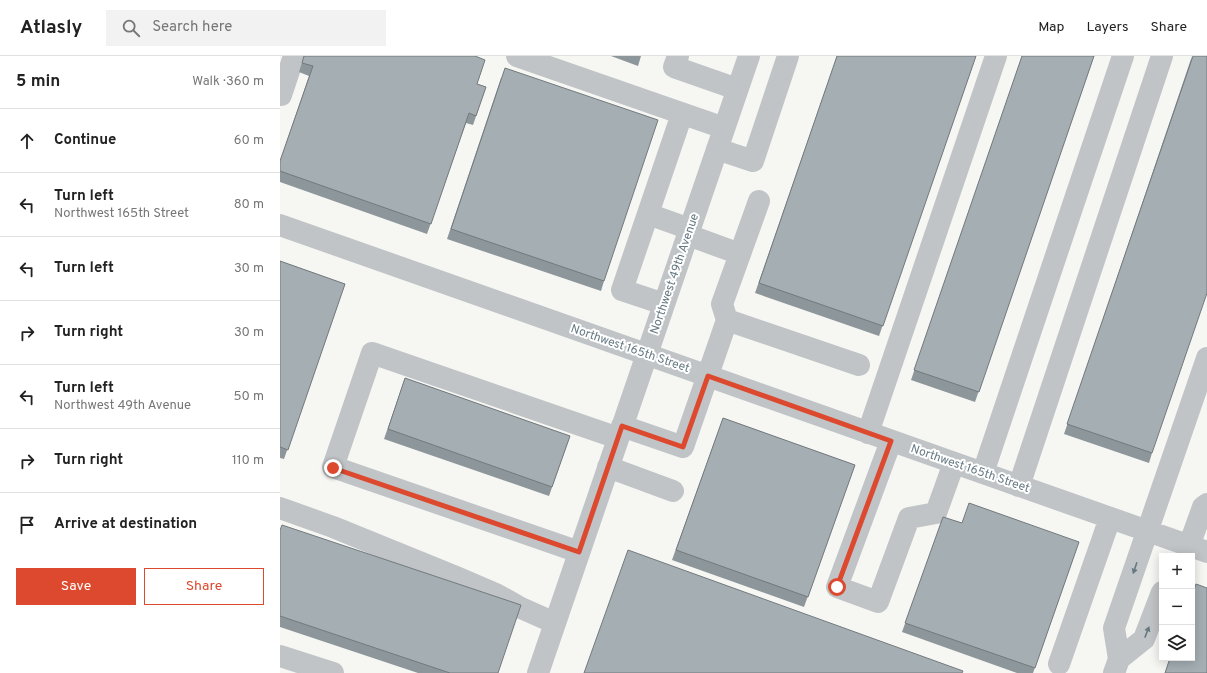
<!DOCTYPE html>
<html lang="en">
<head>
<meta charset="utf-8">
<style>
  body { margin:0; font-family:Overpass,sans-serif; background:#f2f2f2; color:#222 }
  .controls { position:absolute; right:12px; bottom:12px; display:grid; overflow:hidden; border-radius:0px; box-shadow:0 2px 10px #0003 }
  .controls button { width:36px; height:36px; display:grid; place-items:center; padding:0; border:0; border-bottom:1px solid #e0e0e0; background:#fff; color:#222; font:20px sans-serif }
  .stop { position:absolute; width:12px; height:12px; margin:-9px; border:3px solid #dc492e; border-radius:50%; background:#fff }
  .stop.end { background:#dc492e; border-color:#fff; box-shadow:0 1px 4px #0008 }
  .list { margin:0; padding:0; list-style:none }
  h2 { display:flex; justify-content:space-between; align-items:center; height:52px; margin:0; padding:0 16px; font-size:17px }
  h2 small { font-size:13px; font-weight:400; color:#767676 }
  .list li { display:grid; grid-template-columns:26px 1fr auto; gap:12px; align-items:center; box-sizing:border-box; height:64px; padding:0 16px; border-top:1px solid #e0e0e0 }
  .list b { display:block; font-size:15px; white-space:nowrap }
  .list p { margin:0; font-size:13px; white-space:nowrap; color:#767676 }
  .list em { font-size:13px; font-style:normal; color:#767676 }
  .actions { display:flex; gap:8px; padding:12px 16px }
  .actions a { flex:1; padding:9px 0; border:1px solid #dc492e; border-radius:0px; text-align:center; font-size:14px; color:#dc492e }
  .actions .main { background:#dc492e; color:#fff }
  .icon { flex:none; width:22px; height:22px; fill:none; stroke:currentColor; stroke-width:2; stroke-linecap:round; stroke-linejoin:round }
  .map { position:relative; flex:none; width:927px; height:617px; overflow:hidden }
  header { display:flex; align-items:center; gap:24px; box-sizing:border-box; height:56px; padding:0 20px; background:#fff; border-bottom:1px solid #e0e0e0 }
  header strong { font-size:19px }
  nav { display:flex; gap:22px; margin-inline-start:auto; font-size:14px }
  .search { width:280px; height:36px; background:#f2f2f2; display:flex; align-items:center; gap:10px; box-sizing:border-box; padding:0 14px; border-radius:0px; color:#767676; font-size:15px }
  main { display:flex }
  aside { flex:1; background:#fff }
  .map>svg:first-child { display:block }
  .lines { fill:none; stroke-linecap:round; stroke-linejoin:round }
  .minor { stroke:#c0c4c7; stroke-width:22 }
  .wall { fill:#8d969a }
  .building { fill:#a4aeb3; stroke:#737a7d }
  .oneway { fill:#667983 }
  .route { stroke:#dc492e; stroke-width:5 }
  .labels { text-anchor:middle; dominant-baseline:central; stroke-width:4; stroke-linejoin:round; paint-order:stroke }
  .street-label { font-size:12px; fill:#667983; stroke:#fff }
</style>
</head>
<body>
<header>
<strong>Atlasly</strong>
<div class="search"><svg class="icon" aria-label="search" viewBox="0 0 24 24"><circle cx="10" cy="10" r="6"/><path d="M15 15l6 6"/></svg>Search here</div>
<nav><a>Map</a><a>Layers</a><a>Share</a></nav>
</header>
<main>
<aside>
<h2>5 min<small>Walk · 360 m</small></h2>
<ul class="list">
<li><svg class="icon" aria-label="ahead" viewBox="0 0 24 24"><path d="M12 20V5M6 11l6-6 6 6"/></svg><div><b>Continue</b></div><em>60 m</em></li>
<li><svg class="icon" aria-label="left" viewBox="0 0 24 24"><path d="M17 20v-9H6M10 6l-5 5 5 5"/></svg><div><b>Turn left</b><p>Northwest 165th Street</p></div><em>80 m</em></li>
<li><svg class="icon" aria-label="left" viewBox="0 0 24 24"><path d="M17 20v-9H6M10 6l-5 5 5 5"/></svg><div><b>Turn left</b></div><em>30 m</em></li>
<li><svg class="icon" aria-label="right" viewBox="0 0 24 24"><path d="M7 20v-9h11M14 6l5 5-5 5"/></svg><div><b>Turn right</b></div><em>30 m</em></li>
<li><svg class="icon" aria-label="left" viewBox="0 0 24 24"><path d="M17 20v-9H6M10 6l-5 5 5 5"/></svg><div><b>Turn left</b><p>Northwest 49th Avenue</p></div><em>50 m</em></li>
<li><svg class="icon" aria-label="right" viewBox="0 0 24 24"><path d="M7 20v-9h11M14 6l5 5-5 5"/></svg><div><b>Turn right</b></div><em>110 m</em></li>
<li><svg class="icon" aria-label="arrive" viewBox="0 0 24 24"><path d="M6 21V4h12l-3 4 3 4H6"/></svg><div><b>Arrive at destination</b></div></li>
</ul>
<div class="actions"><a class="main">Save</a><a>Share</a></div>
</aside>
<div class="map">
<svg width="927" height="617" viewBox="0 0 927 617">
  <rect width="100%" height="100%" fill="#f6f6f3"/>
  <g class="lines">
    <!-- minor -->
    <path class="minor" d="M237,0L444,72
      M398,0L394,11L457,33
      M0,39H1L14,0
      M437,93L473,105L508,0
      M368,158L410,173
      M0,169L927,496
      M408,179L460,198L442,248L447,264
      M460,198L479,145
      M384,248L342,234L402,58
      M342,370L403,391L447,264L579,309
      M588,377L716,0
      M611,385L557,531L598,546L629,462L656,457L674,407
      M328,411L393,435
      M703,417L843,0
      M739,430L882,0
      M0,452L53,471L176,521L216,538L241,552L275,567
      M909,490L923,451L927,448
      M299,496L53,411L92,297L338,382
      M0,600L53,617
      M839,603L864,583L882,536
      M779,608L830,462
      M258,617L469,0
      M834,617L839,603L834,572L927,302"/>
  </g>
  <!-- wall -->
  <path class="wall" d="M24,0L197,28L206,31L193,69L186,67L147,178L0,126V105L29,20L19,16Z
    M331,0H361L358,10Z
    M557,0H696L599,280L475,237Z
    M742,0H814L695,346L631,324Z
    M912,0L872,397L869,407L784,378Z
    M221,22L324,225L321,235L167,183Z
    M0,205L65,228L4,403L0,402Z
    M125,322L290,380L269,440L104,383Z
    M443,362L575,409L524,551L392,504Z
    M663,461L682,467L799,486L753,617H737L622,576Z
    M0,474L218,617H138L0,571Z"/>
  <!-- building -->
  <path class="building" d="M24,0H195L205,4L197,28L206,31L196,60L189,57L151,168L0,115V105L33,10L22,7Z
    M557,0H696L603,270L479,227Z
    M742,0H814L699,336L634,314Z
    M913,0H927V237L872,397L787,368Z
    M225,12L378,64L324,225L171,173Z
    M0,205L65,228L8,394L0,391Z
    M125,322L290,380L272,431L108,373Z
    M443,362L575,409L528,541L396,494Z
    M689,447L799,486L755,612L625,567L663,461L682,467Z
    M2,469L241,549L218,617H170L0,560V474Z
    M348,494L683,615L682,617H304Z
    M916,528L927,532V617H885L890,602H912V539Z"/>
  <!-- one-way arrows -->
  <defs><path id="oneway-solid" d="M-6-.8H1V-3.2L6.5 0L1 3.2V.8H-6Z"/></defs>
  <g class="oneway">
    <use href="#oneway-solid" transform="translate(855 512) rotate(109)"/>
    <use href="#oneway-solid" transform="translate(867 576) rotate(-69)"/>
  </g>
  <g class="lines">
    <!-- route -->
    <path class="route" d="M53,412L299,496L342,370L403,391L428,320L611,385L557,531"/>
  </g>
  <g class="labels">
    <!-- street labels -->
    <g class="street-label">
      <text transform="translate(395 218) rotate(-71)">Northwest 49th Avenue</text>
      <text transform="translate(350 293) rotate(19)">Northwest 165th Street</text>
      <text transform="translate(690 413) rotate(19)">Northwest 165th Street</text>
    </g>
  </g>
</svg>
<div class="controls">
<button>+</button>
<button>−</button>
<button><svg class="icon" aria-label="layers" viewBox="0 0 24 24"><path d="M12 4l9 5-9 5-9-5zM3 14l9 5 9-5"/></svg></button>
</div>
<div class="stop" style="left:557px;top:531px"></div>
<div class="stop end" style="left:53px;top:412px"></div>
</div>
</main>
</body>
</html>
